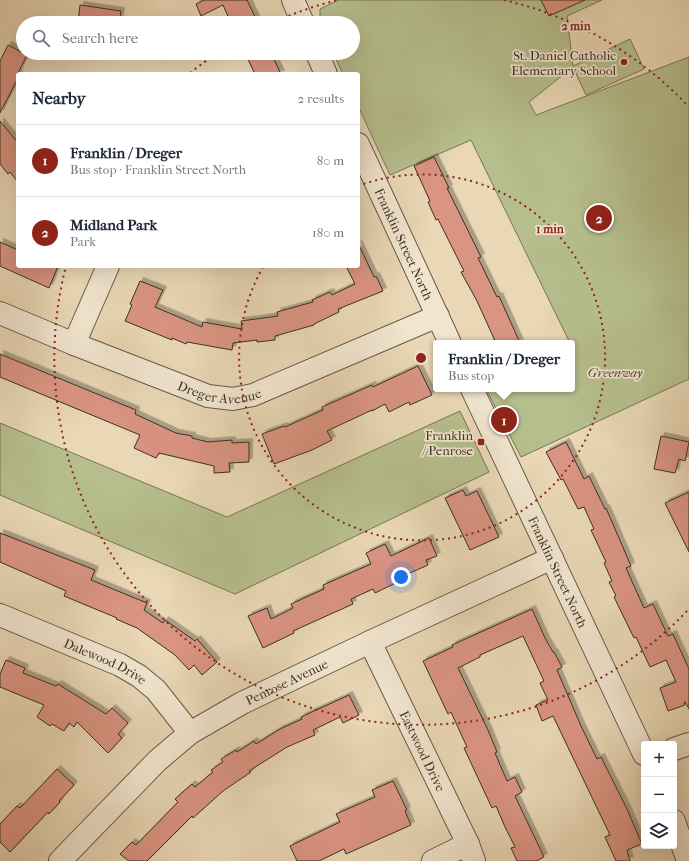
<!DOCTYPE html>
<html lang="en">
<head>
<meta charset="utf-8">
<style>
  body { margin:0; font-family:"IM FELL French Canon",serif; background:#f6f6f7; color:#1f2937 }
  .controls { position:absolute; right:12px; bottom:12px; display:grid; overflow:hidden; border-radius:4px; box-shadow:0 4px 16px #0002 }
  .controls button { width:36px; height:36px; display:grid; place-items:center; padding:0; border:0; border-bottom:1px solid #e0e1e3; background:#fff; color:#1f2937; font:20px sans-serif }
  .you { position:absolute; left:401px; top:577px; width:14px; height:14px; margin:-10px; border:3px solid #fff; border-radius:50%; background:#1a73e8; box-shadow:0 0 0 6px #1a73e833 }
  .badge { display:grid; place-items:center; width:26px; height:26px; border-radius:50%; background:#8f2418; color:#fff; font-size:13px; font-weight:700 }
  .pin { position:absolute; translate:-50% -50%; border:2px solid #fff; box-shadow:0 1px 4px #0006 }
  .popup { position:absolute; left:433px; top:340px; width:142px; height:52px; box-sizing:border-box; display:grid; place-content:center; border-radius:4px; background:#fff; filter:drop-shadow(0 1px 3px #0005); font-size:13px; white-space:nowrap; color:#747a83 }
  .popup b { font-size:15px; color:#1f2937 }
  .popup::after { content:''; position:absolute; left:50%; top:100%; margin-left:-8px; border:8px solid transparent; border-top-color:#fff }
  .list { margin:0; padding:0; list-style:none }
  h2 { display:flex; justify-content:space-between; align-items:center; height:52px; margin:0; padding:0 16px; font-size:17px }
  h2 small { font-size:13px; font-weight:400; color:#747a83 }
  .list li { display:grid; grid-template-columns:26px 1fr auto; gap:12px; align-items:center; box-sizing:border-box; height:72px; padding:0 16px; border-top:1px solid #e0e1e3 }
  .list b { display:block; font-size:15px; white-space:nowrap }
  .list p { margin:0; font-size:13px; white-space:nowrap; color:#747a83 }
  .list em { font-size:13px; font-style:normal; color:#747a83 }
  .icon { flex:none; width:22px; height:22px; fill:none; stroke:currentColor; stroke-width:2; stroke-linecap:round; stroke-linejoin:round }
  .map { position:relative; flex:none; width:689px; height:861px; overflow:hidden }
  .search { position:absolute; background:#fff; box-shadow:0 4px 16px #0002; left:16px; top:16px; width:344px; height:44px; display:flex; align-items:center; gap:10px; box-sizing:border-box; padding:0 14px; border-radius:22px; color:#747a83; font-size:15px }
  .panel { position:absolute; background:#fff; box-shadow:0 4px 16px #0002; left:16px; top:72px; width:344px; height:196px; border-radius:4px }
  .map>svg:first-child { display:block }
  .green { fill:#b6be8d; stroke:#787658 }
  .building { fill:#da9482; stroke:#3b2f24; filter:url(#shadow) }
  .lines { fill:none; stroke-linecap:round; stroke-linejoin:round }
  .minor-casing { stroke:#665948; stroke-width:24 }
  .minor { stroke:#f1e5cf; stroke-width:22 }
  .ring { fill:none; stroke:#8f2418; stroke-width:2; stroke-dasharray:2 4 }
  .poi-dot { fill:#8f2418; stroke:#f1e5cf; stroke-width:1.5 }
  .labels { text-anchor:middle; dominant-baseline:central; stroke-width:3.5; stroke-linejoin:round; paint-order:stroke }
  .poi-label { font-size:13px; fill:#3b2f24; stroke:#f1e5cf; text-anchor:end }
  .street-label { font-size:13px; fill:#3b2f24; stroke:#f1e5cf }
  .park-label { font-size:13px; font-style:italic; fill:#544c39; stroke:#f1e5cf }
  .centre { fill:#8f2418; stroke:#f1e5cf; stroke-width:2 }
  .ring-label { font-size:12px; text-anchor:middle; font-weight:bold; fill:#8f2418; stroke:#f1e5cf; stroke-width:3.5; stroke-linejoin:round; paint-order:stroke }
</style>
</head>
<body>
<div class="map">
<svg width="689" height="861" viewBox="0 0 689 861">
  <defs>
    <filter id="shadow"><feDropShadow dx="3.5" dy="-3.5" stdDeviation="0" flood-color="#0004"/></filter>
  </defs>
  <rect width="100%" height="100%" fill="#e9d7b5"/>
  <filter id="stains"><feTurbulence type="fractalNoise" baseFrequency=".005" numOctaves="4"/><feColorMatrix values="0 0 0 0 .2 0 0 0 0 .09 0 0 0 0 .02 0 0 0 .5 -.17"/></filter>
  <radialGradient id="worn" r=".72"><stop offset=".6" stop-color="#630" stop-opacity="0"/><stop offset="1" stop-color="#630" stop-opacity=".3"/></radialGradient>
  <!-- green -->
  <path class="green" d="M338,0H602L567,16L573,66L630,39L644,69L586,95L573,67L529,102L536,115L689,57V379L521,457L486,389H572V343H570L471,140L390,175L358,106V74H343L333,53H353V23H320V9Z
    M460,411L489,472L235,594L0,495V423L227,517Z"/>
  <!-- building -->
  <path class="building" d="M204,0H247L258,23H231L223,5L201,16L196,4Z
    M541,0H585L549,16Z
    M80,5L121,11L119,23H78Z
    M8,45L27,55L18,73L20,74H18V78L0,113V61Z
    M245,53H271L281,74H255Z
    M0,121L18,143V182L10,172L8,174L0,164Z
    M434,157L449,188H447L481,257L478,258L497,297L499,296L520,343H496L477,301L461,272L464,271L438,219L436,220L428,202L430,201L414,166Z
    M0,242L18,250V266H58L49,288L0,266Z
    M358,243L374,277L376,276L383,291L338,309L339,312L314,324V325L275,336V340L257,342V340L233,343L232,350L187,342L186,344L172,338V340L125,321L132,305L130,304L140,281L163,290L155,307L202,327L203,322L242,329L241,321L278,316L277,312L313,302L312,300L330,292L332,295L355,284L346,266H358Z
    M0,354L136,410L135,414L176,433L192,436V438L208,442L232,440V443L249,442V462L229,463L230,472L214,473V466L159,453L156,458L134,448L140,435L0,377Z
    M418,366L432,395L410,405L409,402L389,412L385,404L372,411V410L327,431L332,440L312,450L274,464L262,434L284,426L285,427L323,410L322,407L338,400L372,385L373,387Z
    M661,436L689,442L685,461L679,459L675,473L654,469Z
    M566,442L584,479L589,476L605,509L606,508L631,566L626,568L644,608L653,604L668,636L673,634L689,669V709L685,702H684L685,705L668,711L660,688L676,682L666,660L650,667L636,637L634,638L614,597L616,596L609,582L612,581L604,563L606,562L591,530L594,529L584,507L578,509L563,479L561,480L546,452Z
    M463,490L466,496L477,491L499,537L470,550L445,498Z
    M689,492V552L665,503Z
    M0,533L95,570L91,580L147,603L144,610L163,623L165,620L195,641L197,639L217,662L202,675L194,665L189,670L175,655L137,628L116,619L117,618L64,596L66,591L0,562Z
    M429,538L437,556L426,560L428,565L401,577L402,580L375,593L373,589L351,599L353,604L293,631L294,633L263,648L248,616L267,608L271,619L293,608L291,604L324,589L323,585L371,564L366,553L385,544L391,556Z
    M532,609L546,640L553,652H554L562,667L557,670L581,726L597,759L601,757L627,809L642,844L627,850L630,861H616L605,837L610,835L553,716L542,721L536,705L548,700L540,683L544,681L523,636L480,655V657L458,668L488,730L497,752L495,753L507,781L515,777L522,792L515,796L544,857L536,861H517L511,848L515,847L505,827L496,806L492,808L464,748L467,747L451,712L448,714L423,661L453,647L452,645Z
    M6,660L25,668L23,673L56,686L58,684L106,714L112,708L128,723L118,734L122,738L108,753L77,722L74,727L69,723L64,731L52,724L50,726L37,717L44,705L0,687V674Z
    M349,695L359,715L343,723L340,717L313,730L315,735L287,747L249,771L251,772L223,791L193,818L192,816L147,861H129L120,854L132,842L136,845L178,802L175,799L192,784L195,787L213,772L211,770L223,762L221,759L236,750L237,752L254,741L256,744L280,729L302,719L301,717Z
    M57,769L74,785L59,801L60,802L49,814L48,812L10,852L0,842V824L17,806L20,808Z
    M393,781L407,810L405,811L411,825L346,854L344,849L319,861H297L290,846L340,822L336,814L375,797L372,790Z"/>
  <g class="lines">
    <defs>
      <g id="minor">
        <path d="M293,0L303,23"/>
        <path d="M317,53L326,74"/>
        <path id="s1" d="M358,144L450,343"/>
        <path id="s2" d="M0,313L74,344L208,396L233,399L253,395L438,316"/>
        <path d="M74,344L108,266"/>
        <path id="s3" d="M472,389L644,754"/>
        <path id="s4" d="M0,615L120,665L139,676L156,690L190,733"/>
        <path id="s5" d="M370,642L468,844L474,861"/>
        <path d="M674,749L689,744"/>
        <path d="M674,821L688,861"/>
        <path id="s6" d="M60,861L157,761L190,733L242,703L370,642L552,558"/>
        <path d="M433,861L468,844"/>
      </g>
    </defs>
    <!-- minor casing -->
    <use href="#minor" class="minor-casing"/>
    <!-- minor -->
    <use href="#minor" class="minor"/>
  </g>
  <!-- distance rings -->
  <g class="ring">
    <path d="M358 186A183 183 0 1 1 263 267"/>
    <path d="M687 611A367 367 0 0 1 66 266M190 73A367 367 0 0 1 216 54M272 23A367 367 0 0 1 338 0M504 0A367 367 0 0 1 687 105"/>
  </g>
  <!-- markers -->
  <g class="poi-dot">
    <circle cx="624" cy="62" r="4"/>
    <rect x="477" y="438" width="8" height="8" rx="2"/>
  </g>
  <g class="labels">
    <!-- poi labels -->
    <g class="poi-label">
      <text x="616" y="55">St. Daniel Catholic<tspan x="616" dy="15">Elementary School</tspan></text>
      <text x="473" y="435">Franklin<tspan x="473" dy="15">/ Penrose</tspan></text>
    </g>
    <!-- street labels -->
    <g class="street-label">
      <text stroke="none"><textPath href="#s1" startOffset="110">Franklin Street North</textPath></text>
      <text stroke="none"><textPath href="#s2" startOffset="235">Dreger Avenue</textPath></text>
      <text stroke="none"><textPath href="#s3" startOffset="202">Franklin Street North</textPath></text>
      <text stroke="none"><textPath href="#s4" startOffset="115">Dalewood Drive</textPath></text>
      <text stroke="none"><textPath href="#s6" startOffset="292">Penrose Avenue</textPath></text>
      <text stroke="none"><textPath href="#s5" startOffset="121">Eastwood Drive</textPath></text>
    </g>
    <!-- park labels -->
    <g class="park-label">
      <text x="615" y="372">Greenway</text>
    </g>
  </g>
  <circle cx="421" cy="358" r="6" class="centre"/>
  <g class="ring-label">
    <text x="576" y="30">2 min</text>
    <text x="550" y="233">1 min</text>
  </g>
  <rect width="100%" height="100%" filter="url(#stains)"/>
  <rect width="100%" height="100%" fill="url(#worn)"/>
</svg>
<div class="controls">
<button>+</button>
<button>−</button>
<button><svg class="icon" aria-label="layers" viewBox="0 0 24 24"><path d="M12 4l9 5-9 5-9-5zM3 14l9 5 9-5"/></svg></button>
</div>
<div class="you"></div>
<div class="pin badge" style="left:504px;top:420px">1</div>
<div class="popup"><b>Franklin / Dreger</b>Bus stop</div>
<div class="pin badge" style="left:599px;top:218px">2</div>
<div class="search"><svg class="icon" aria-label="search" viewBox="0 0 24 24"><circle cx="10" cy="10" r="6"/><path d="M15 15l6 6"/></svg>Search here</div>
<section class="panel">
<h2>Nearby<small>2 results</small></h2>
<ul class="list">
<li><span class="badge">1</span><div><b>Franklin / Dreger</b><p>Bus stop · Franklin Street North</p></div><em>80 m</em></li>
<li><span class="badge">2</span><div><b>Midland Park</b><p>Park</p></div><em>180 m</em></li>
</ul>
</section>
</div>
</body>
</html>
